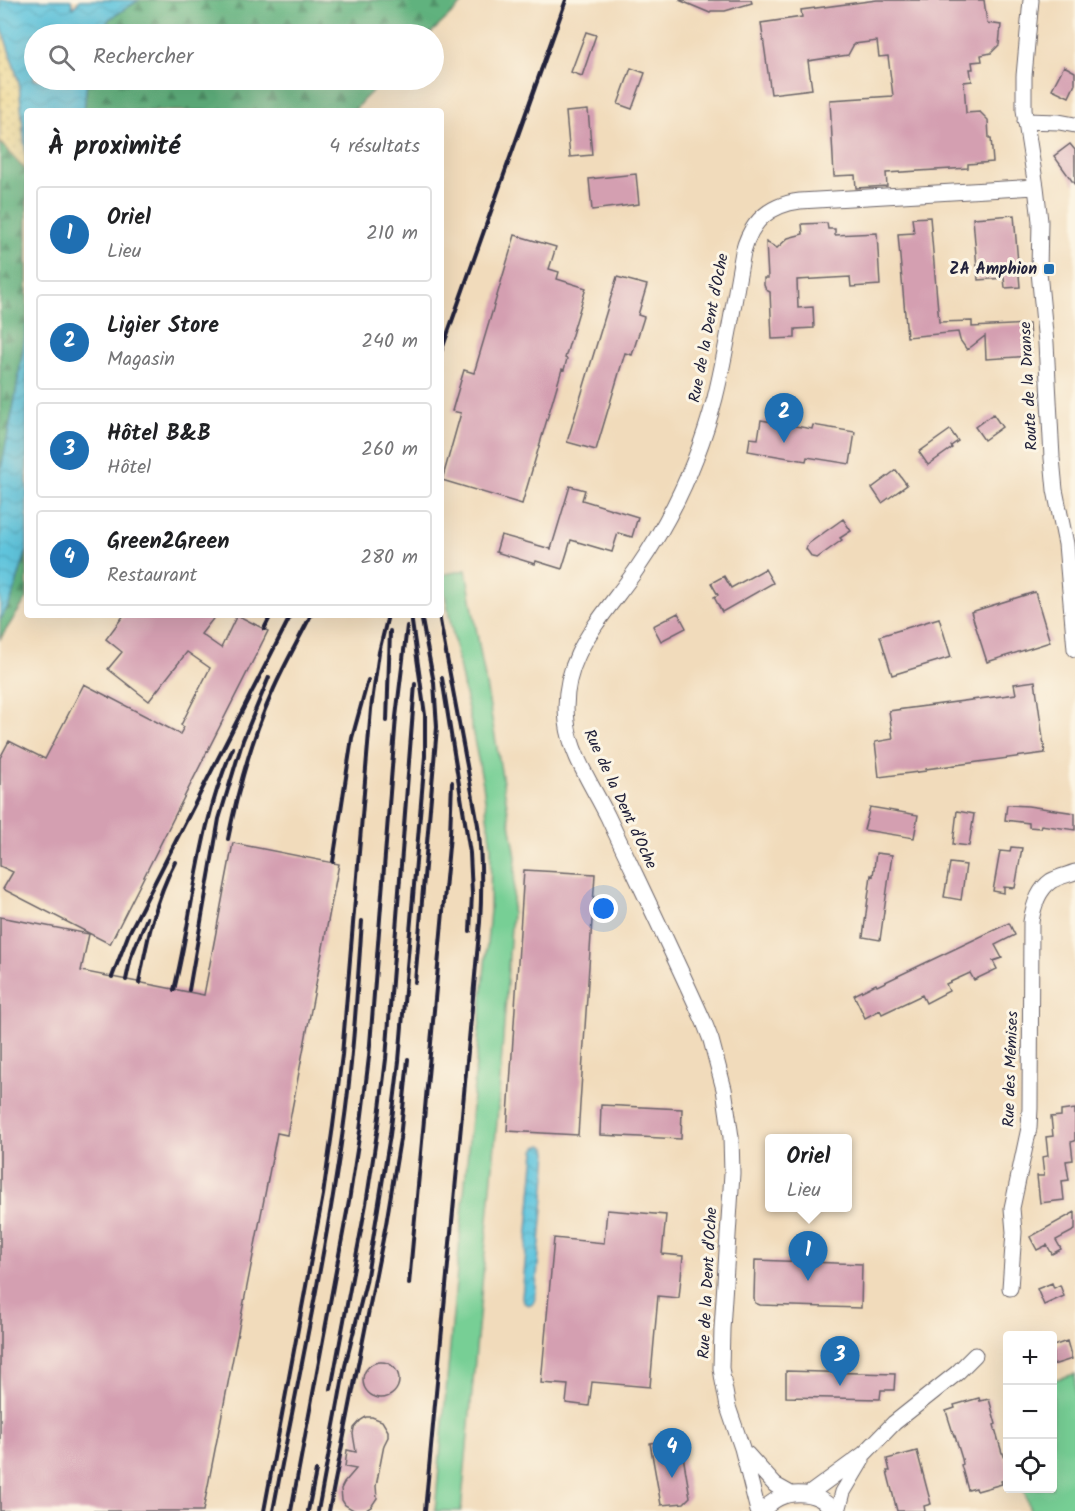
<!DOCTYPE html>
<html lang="fr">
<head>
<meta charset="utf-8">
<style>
  body { margin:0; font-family:Kalam,sans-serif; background:#f6f6f6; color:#202124 }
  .controls { position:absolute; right:18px; bottom:18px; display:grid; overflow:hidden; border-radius:6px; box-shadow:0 6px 24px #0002 }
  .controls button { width:54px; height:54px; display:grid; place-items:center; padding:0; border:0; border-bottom:2px solid #e0e0e0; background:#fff; color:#202124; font:30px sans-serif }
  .you { position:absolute; left:604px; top:909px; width:21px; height:21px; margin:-15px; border:4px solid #fff; border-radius:50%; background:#1a73e8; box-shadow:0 0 0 9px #1a73e833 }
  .badge { display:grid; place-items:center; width:39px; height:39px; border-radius:50%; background:#1f6fb2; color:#fff; font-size:20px; font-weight:700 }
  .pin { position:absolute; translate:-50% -50px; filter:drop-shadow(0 2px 3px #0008) }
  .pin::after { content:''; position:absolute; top:32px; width:21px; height:18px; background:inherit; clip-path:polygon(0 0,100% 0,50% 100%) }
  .popup { position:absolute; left:765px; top:1134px; width:87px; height:78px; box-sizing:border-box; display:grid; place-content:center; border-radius:6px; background:#fff; filter:drop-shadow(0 2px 4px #0005); font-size:20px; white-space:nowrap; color:#757577 }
  .popup b { font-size:22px; color:#202124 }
  .popup::after { content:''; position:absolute; left:50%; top:100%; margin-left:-12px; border:12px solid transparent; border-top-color:#fff }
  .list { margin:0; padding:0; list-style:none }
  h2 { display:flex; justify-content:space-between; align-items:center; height:78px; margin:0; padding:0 24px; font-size:26px }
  h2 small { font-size:20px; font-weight:400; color:#757577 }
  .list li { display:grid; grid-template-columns:39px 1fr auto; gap:18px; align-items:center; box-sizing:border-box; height:96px; margin:0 12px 12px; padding:0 12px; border:2px solid #e0e0e0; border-radius:6px }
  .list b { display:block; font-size:22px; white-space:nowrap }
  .list p { margin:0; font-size:20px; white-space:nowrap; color:#757577 }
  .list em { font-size:20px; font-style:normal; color:#757577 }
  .icon { flex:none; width:33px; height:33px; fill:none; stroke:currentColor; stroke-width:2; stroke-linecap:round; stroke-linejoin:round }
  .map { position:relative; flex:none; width:1075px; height:1511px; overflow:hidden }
  .search { position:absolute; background:#fff; box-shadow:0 6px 24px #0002; left:24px; top:24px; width:420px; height:66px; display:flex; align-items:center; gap:15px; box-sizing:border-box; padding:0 21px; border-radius:33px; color:#757577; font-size:22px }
  .panel { position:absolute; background:#fff; box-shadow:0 6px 24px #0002; left:24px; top:108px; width:420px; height:510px; border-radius:6px }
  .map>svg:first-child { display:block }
  .green { fill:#77cf95; stroke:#4c7868; stroke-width:1.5 }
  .forest { fill:url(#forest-firs); stroke:#426a5c; stroke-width:1.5 }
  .sand { fill:url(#sand-dots); stroke:#887e6c; stroke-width:1.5 }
  .water { fill:url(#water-waves); stroke:#41748c; stroke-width:1.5 }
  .building { fill:#d49fb1 }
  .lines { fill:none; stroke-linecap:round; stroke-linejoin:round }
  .minor-casing { stroke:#6a6368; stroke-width:17 }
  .minor { stroke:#fff; stroke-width:15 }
  .rail { stroke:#22223b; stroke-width:4 }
  .poi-dot { fill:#1f6fb2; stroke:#fcf5e5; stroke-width:2 }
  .labels { text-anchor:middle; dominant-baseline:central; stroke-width:6; stroke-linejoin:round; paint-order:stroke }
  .poi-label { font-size:16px; font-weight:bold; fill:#22223b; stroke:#fcf5e5; text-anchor:end }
  .street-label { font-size:16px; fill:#22223b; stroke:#fcf5e5 }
</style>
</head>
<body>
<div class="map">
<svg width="1075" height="1511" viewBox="0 0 1075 1511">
  <defs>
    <pattern id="forest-firs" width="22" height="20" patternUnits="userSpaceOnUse" patternTransform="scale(1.5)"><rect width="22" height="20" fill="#61b27e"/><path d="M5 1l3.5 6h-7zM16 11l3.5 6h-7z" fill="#509068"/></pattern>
    <pattern id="sand-dots" width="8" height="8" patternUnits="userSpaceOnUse" patternTransform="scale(1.5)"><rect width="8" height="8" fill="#eeda9e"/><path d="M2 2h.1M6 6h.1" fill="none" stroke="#ccbb89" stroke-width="1.8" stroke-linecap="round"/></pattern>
    <pattern id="water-waves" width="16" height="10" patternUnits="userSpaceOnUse" patternTransform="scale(1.5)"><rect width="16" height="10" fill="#60c5dd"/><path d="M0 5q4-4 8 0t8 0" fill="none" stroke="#53a9bf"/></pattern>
  </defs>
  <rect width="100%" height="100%" fill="#fcf5e5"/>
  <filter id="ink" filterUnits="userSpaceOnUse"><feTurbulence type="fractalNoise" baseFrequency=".0167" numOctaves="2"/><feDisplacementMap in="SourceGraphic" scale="12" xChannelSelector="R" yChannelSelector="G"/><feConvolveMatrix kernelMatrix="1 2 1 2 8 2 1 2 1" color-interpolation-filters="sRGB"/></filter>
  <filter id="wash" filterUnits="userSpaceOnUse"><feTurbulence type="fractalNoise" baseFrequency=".008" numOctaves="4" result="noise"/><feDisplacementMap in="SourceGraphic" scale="24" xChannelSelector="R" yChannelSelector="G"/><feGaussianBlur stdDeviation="1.35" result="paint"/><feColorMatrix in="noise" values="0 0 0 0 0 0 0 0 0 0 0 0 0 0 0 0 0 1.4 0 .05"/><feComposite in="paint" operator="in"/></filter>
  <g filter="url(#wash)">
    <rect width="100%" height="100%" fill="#f1dbbb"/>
    <!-- green -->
    <path class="green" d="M466,570L516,857L497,1122L461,1511H435L490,910L491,847L483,784L441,575Z
      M1075,1374V1511H1030L1024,1489L1052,1488L1053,1380Z"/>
    <!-- forest -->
    <path class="forest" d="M139,0H466L430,34H102L109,19Z
      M87,80H384L362,101L354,111H84Z
      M0,142L27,172V323L15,399L0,474Z
      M27,550V598L0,639V620L11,601Z"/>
    <!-- sand -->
    <path class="sand" d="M0,22L19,82L27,171L0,142Z"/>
    <!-- water -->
    <path class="water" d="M0,0H71L73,8L80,0H139L109,19L102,34H34V80H87L84,111H27V172L19,82L0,22Z
      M27,323V550L11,601L0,620V474L15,399Z
      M542,1145L547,1148L548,1152L535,1299L533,1303L528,1305L523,1302L522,1298L535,1151L537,1147Z"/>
    <g id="blocks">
      <!-- building -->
      <path class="building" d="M679,0H751L752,3L725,11H711L710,13Z
        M877,0H984L987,23L1001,25L999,45L991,53L981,55L982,61L972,62L973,69H970L972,81L964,82L966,113L980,112L988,120L989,138H991L993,162L968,164V168L886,173L887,186L856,188L855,175L834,176L830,100L893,96L888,56L879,57L877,41L854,44L848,55L808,61L812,89L771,94L761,23L802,17L801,10Z
        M586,32L596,35L582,76L571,72Z
        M1064,66L1075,72V84L1069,97L1052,89Z
        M631,68L645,73L632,109L618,104Z
        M588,110L592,155L570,157L566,112Z
        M1070,144L1075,150V185L1054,156Z
        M636,174L639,204L592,210L589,179Z
        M1014,215L1020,287L1005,288L1004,278L978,280L973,218Z
        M930,217L939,322L972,321V327L1029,324L1031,356L986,359L985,336L967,350L960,340L958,332L907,337L898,234L914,233L912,218Z
        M827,223L828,229H835V235L877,233L880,285L851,287L850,277L797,280L798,308L813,307L814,328L795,329V338L772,339L770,292L766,290L764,285V278H768L766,242L777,248L788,238L803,234L802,224Z
        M515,235L556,247L549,269L559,272L557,279L586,288L565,358L567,359L564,370L562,369L522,504L442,480L461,413L452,411L464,370L474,373Z
        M617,277L647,285L638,315L644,317L632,355L625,353L596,450L567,442Z
        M993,414L1002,427L984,440L975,427Z
        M761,420L812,429L813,425L855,432L850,464L807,457L806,461L748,451L750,438L758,439Z
        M950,430L958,441L951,446L952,448L928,465L919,452Z
        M896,470L907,485L882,503L872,488Z
        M570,486L585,490L582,500L638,517L632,537L618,533L612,552L571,540L562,569L536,561L535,564L496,552L501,535L551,549Z
        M843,519L851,531L840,538L842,540L817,558L812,557L806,549L808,544Z
        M765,569L773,583L722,612L714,597L718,595L711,583L724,576L731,588Z
        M1035,592L1050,642L987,662L971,612Z
        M678,613L686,628L661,641L653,626Z
        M124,615H216L201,634L221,648L237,615L268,631L110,944L3,889L13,872L0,866V758L9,741L45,759L84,684L180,734L184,727L181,725L210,668L187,652L149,701L108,669L122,652L106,639Z
        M939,618L951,657L892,675L880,636Z
        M1035,681L1045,753L926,769V771L879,777L875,742L893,739L889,711L1016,694L1014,684Z
        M1007,805L1028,806L1075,813V830L1041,825L1040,828L1029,827V823L1005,820Z
        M870,807L918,815L914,838L864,830Z
        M957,811L974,814L969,846L953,844Z
        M233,843L339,864L287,1135L277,1133L203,1511H0V917L89,934L81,971L204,995Z
        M1011,847L1022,848L1015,888L1004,887V893L993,891L1000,851L1010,852Z
        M876,853L892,855L880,940L863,937L871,875L873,876Z
        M950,863L966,865L961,900L944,897Z
        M524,870L595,874L578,1135L507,1131Z
        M1009,923L1015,935L995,945L1002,958L993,961L997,969L974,980L970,973L946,984L949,991L926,1003L922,995L882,1014L880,1010L865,1018L854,995L876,984L877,986Z
        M601,1105L682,1109L681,1139L600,1135Z
        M1075,1109V1141L1071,1142L1073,1160L1066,1161L1069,1180L1062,1181L1064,1200L1040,1203L1037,1176H1044L1042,1157L1048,1156L1046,1137L1053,1136L1051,1117L1061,1116V1111Z
        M607,1210L666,1215L662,1254L683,1256L679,1298L658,1296L650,1387L592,1382L589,1406L566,1403L568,1385L541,1383L554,1238L604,1243Z
        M1075,1212V1230L1056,1240L1061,1249L1052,1254L1047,1245L1037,1250L1030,1237Z
        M755,1260L862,1264L861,1308L760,1305L755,1303L754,1298Z
        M1052,1283L1054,1288L1060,1285L1064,1296L1044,1305L1037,1289Z
        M1067,1341L1072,1359L1053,1365V1346Z
        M363 1380a18 18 0 1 1 36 0a18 18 0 1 1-36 0Z
        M786,1371L895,1374L894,1390H881L880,1399L786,1397Z
        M979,1398L980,1401L989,1399L996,1424L994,1425L1002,1453H1003L1008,1468V1479L1001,1481L1002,1484L977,1491L976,1488L968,1490L961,1465L963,1464L962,1459L955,1436H954L946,1411L955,1408L954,1405Z
        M366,1417H372L382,1421L388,1431V1437L384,1445L376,1486L377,1498L371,1507L366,1510L355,1511L345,1505L342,1500L341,1489L344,1483L356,1469L345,1467L347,1450L356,1452L353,1434L354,1428L361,1420Z
        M680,1438L690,1497L684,1503L661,1505L650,1443Z
        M917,1451L931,1504L924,1506L925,1511H897L887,1471H890L887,1459Z"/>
    </g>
  </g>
  <g filter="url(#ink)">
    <use href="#blocks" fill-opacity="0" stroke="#6a6368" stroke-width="1.5"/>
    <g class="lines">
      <defs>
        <path id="minor" d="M1031,0L1024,76V110L1036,187L1040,221L1039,272L1046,343L1052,458L1055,490L1066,544L1075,649
          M1025,121L1059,122L1075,125
          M1010,1288L1014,1232L1012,1208L1029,1128L1030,1108L1031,922C1033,908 1038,890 1051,881C1058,877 1067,875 1075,872
          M747,1454L775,1485L791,1494
          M809,1494L865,1453L894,1423L957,1373L975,1355
          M758,1511L742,1448L728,1407L723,1381L721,1368L722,1329L732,1173L731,1137L724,1089L711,1040L704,1022C673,953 640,885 608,817C593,786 571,756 567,722C559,657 602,619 636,570C672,518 699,459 715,398C727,350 734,300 743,252C751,221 769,205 800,201L1036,187
          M763,1511C781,1488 816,1488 834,1511
          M838,1511L843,1492L862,1460"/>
      </defs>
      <!-- minor casing -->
      <use href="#minor" class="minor-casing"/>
      <!-- minor -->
      <use href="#minor" class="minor"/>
      <!-- rail -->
      <path class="rail" d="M441,352L566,0
        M264,629L271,615
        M442,678L470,853L472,894L470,931
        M387,721L390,631
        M228,839C238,789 251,740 272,693C283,667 298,641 311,615
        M333,862L352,738L368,680
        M112,977L129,933L291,615
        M126,980L131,957L147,918
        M415,982L437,727L434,683L421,615
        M139,983C147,941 155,900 175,862
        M174,990C194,909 198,825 233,748
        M189,990L219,819L243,740L269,677
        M409,1284L450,835L452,782
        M331,1389L366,1204L377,1133L386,1059L415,684
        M264,1511L323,1195L333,1126L342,1055L371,709L379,652L388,615
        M273,1511C297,1384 325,1258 343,1130C353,1061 357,991 362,921
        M291,1511L349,1201L360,1131L369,1057L396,717L407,626
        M308,1511L316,1471
        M318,1511L345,1366L366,1282L390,1135L399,1061L425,756V715L411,615
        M329,1511L386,1224L400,1139L408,1059
        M425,1511L480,922C482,889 482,858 478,825L439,615"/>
    </g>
  </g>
  <!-- markers -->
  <rect class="poi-dot" x="1043" y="263" width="12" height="12" rx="3"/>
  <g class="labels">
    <!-- poi labels -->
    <g class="poi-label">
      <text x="1037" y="269">ZA Amphion</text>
    </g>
    <!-- street labels -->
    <g class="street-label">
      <text transform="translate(709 328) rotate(-79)">Rue de la Dent d'Oche</text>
      <text transform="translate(1029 386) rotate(-93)">Route de la Dranse</text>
      <text transform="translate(620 799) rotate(65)">Rue de la Dent d'Oche</text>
      <text transform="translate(1011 1069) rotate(-88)">Rue des Mémises</text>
      <text transform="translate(708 1283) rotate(-87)">Rue de la Dent d'Oche</text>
    </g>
  </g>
</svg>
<div class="controls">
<button>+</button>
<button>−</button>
<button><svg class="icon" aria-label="locate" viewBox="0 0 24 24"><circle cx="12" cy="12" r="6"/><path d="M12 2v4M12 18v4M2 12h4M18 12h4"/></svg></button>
</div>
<div class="you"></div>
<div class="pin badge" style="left:808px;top:1281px">1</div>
<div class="popup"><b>Oriel</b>Lieu</div>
<div class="pin badge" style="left:784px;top:443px">2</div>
<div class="pin badge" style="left:840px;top:1386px">3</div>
<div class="pin badge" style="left:672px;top:1478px">4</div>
<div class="search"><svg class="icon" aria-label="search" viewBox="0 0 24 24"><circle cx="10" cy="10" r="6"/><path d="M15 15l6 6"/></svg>Rechercher</div>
<section class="panel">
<h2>À proximité<small>4 résultats</small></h2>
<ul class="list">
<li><span class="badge">1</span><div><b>Oriel</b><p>Lieu</p></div><em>210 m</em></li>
<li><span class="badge">2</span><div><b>Ligier Store</b><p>Magasin</p></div><em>240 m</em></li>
<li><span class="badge">3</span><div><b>Hôtel B&amp;B</b><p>Hôtel</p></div><em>260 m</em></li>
<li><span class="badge">4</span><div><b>Green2Green</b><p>Restaurant</p></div><em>280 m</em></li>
</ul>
</section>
</div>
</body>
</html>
